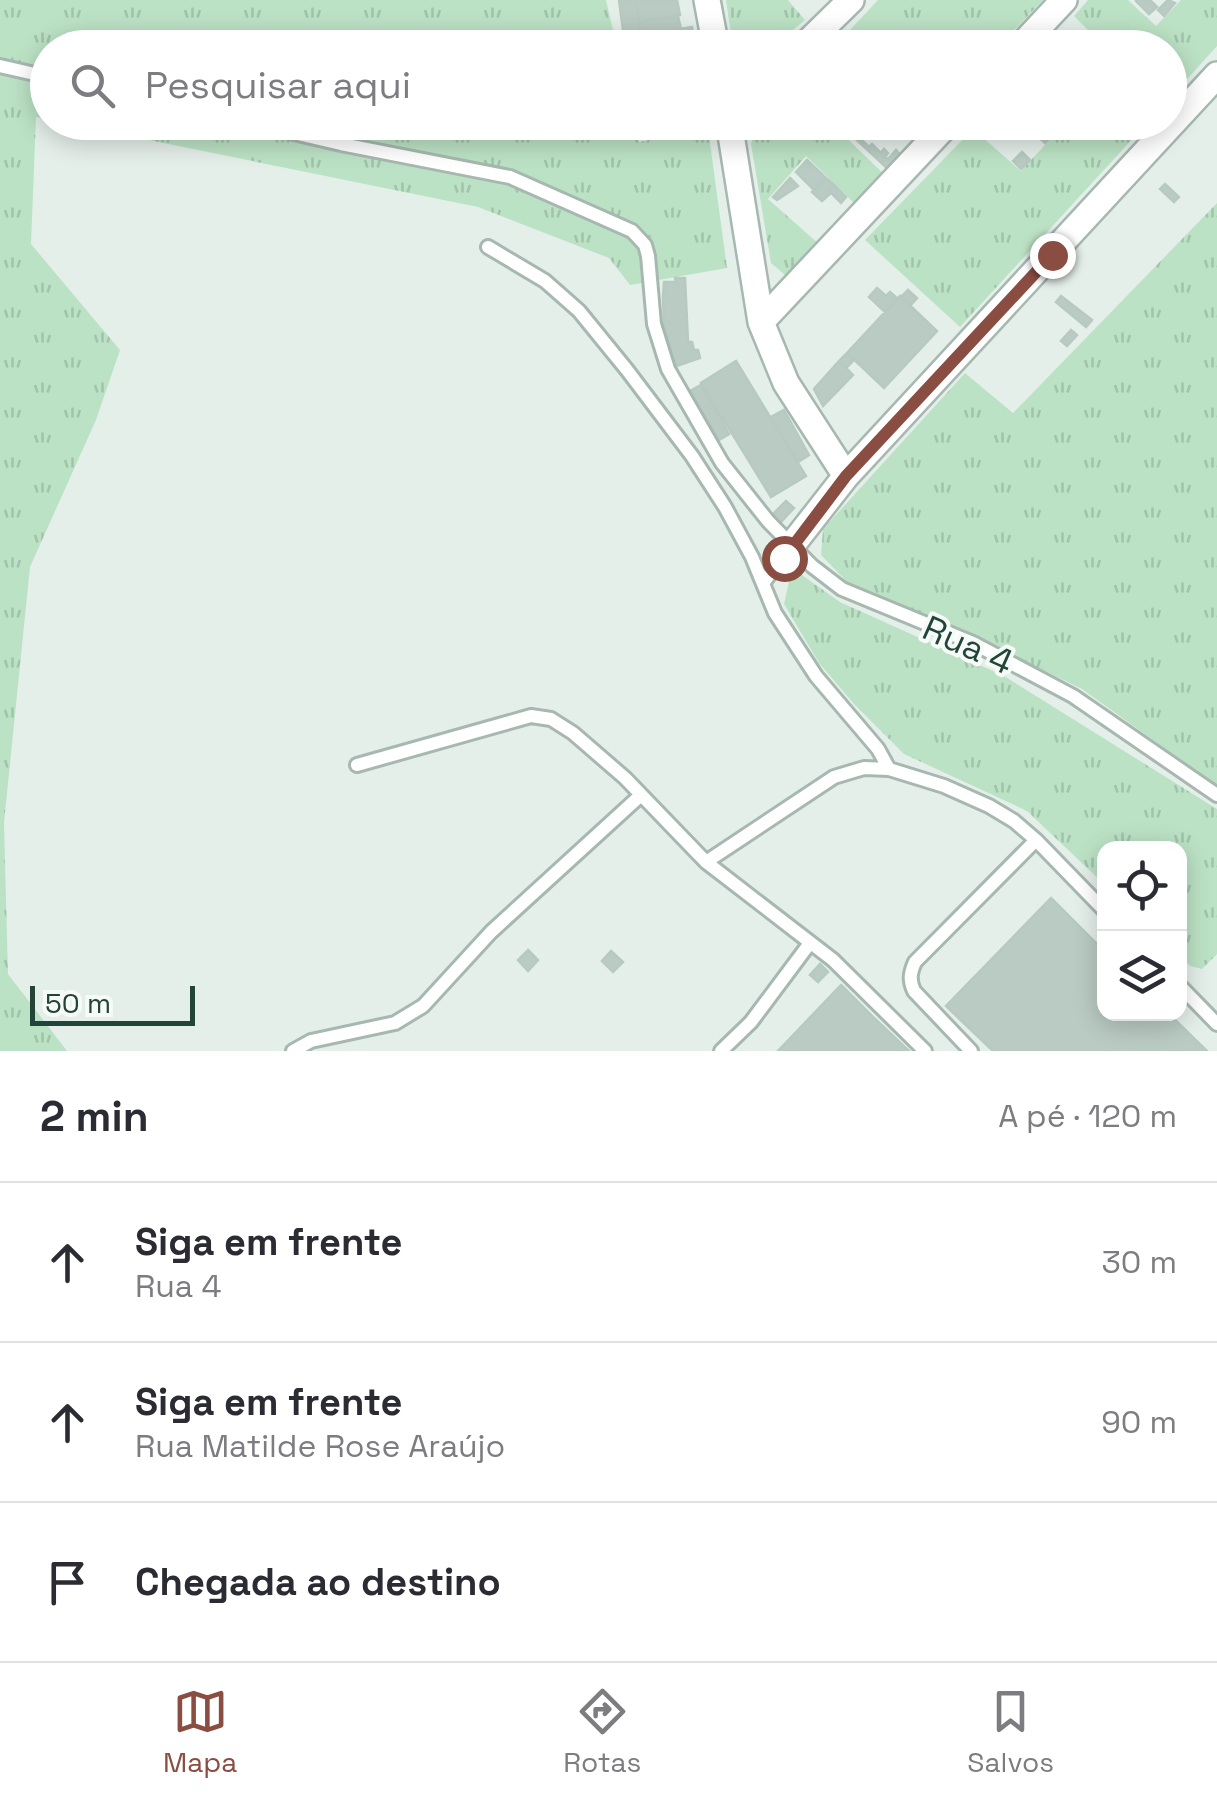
<!DOCTYPE html>
<html lang="pt">
<head>
<meta charset="utf-8">
<style>
  body { margin:0; font-family:"Space Grotesk",sans-serif; background:#f7f7f7; color:#2b2b33 }
  .controls { position:absolute; right:30px; bottom:30px; display:grid; overflow:hidden; border-radius:20px; box-shadow:0 5px 25px #0003 }
  .controls button { width:90px; height:90px; display:grid; place-items:center; padding:0; border:0; border-bottom:2px solid #e1e1e2; background:#fff; color:#2b2b33; font:50px sans-serif }
  .scale { position:absolute; left:30px; bottom:25px; width:165px; box-sizing:border-box; padding-left:10px; border:5px solid #224439; border-top:0; font-size:28px; line-height:35px; white-space:nowrap; color:#224439; -webkit-text-stroke:8px #f6fbf8; paint-order:stroke }
  .stop { position:absolute; width:30px; height:30px; margin:-22px; border:8px solid #8a4d42; border-radius:50%; background:#fff }
  .stop.end { background:#8a4d42; border-color:#fff; box-shadow:0 2px 10px #0008 }
  .list { margin:0; padding:0; list-style:none }
  h2 { display:flex; justify-content:space-between; align-items:center; height:130px; margin:0; padding:0 40px; font-size:42px }
  h2 small { font-size:32px; font-weight:400; color:#7c7c81 }
  .list li { display:grid; grid-template-columns:65px 1fr auto; gap:30px; align-items:center; box-sizing:border-box; height:160px; padding:0 40px; border-top:2px solid #e1e1e2 }
  .list b { display:block; font-size:38px; white-space:nowrap }
  .list p { margin:0; font-size:32px; white-space:nowrap; color:#7c7c81 }
  .list em { font-size:32px; font-style:normal; color:#7c7c81 }
  .icon { flex:none; width:55px; height:55px; fill:none; stroke:currentColor; stroke-width:2; stroke-linecap:round; stroke-linejoin:round }
  .map { position:relative; flex:none; width:1217px; height:1051px; overflow:hidden }
  .search { position:absolute; background:#fff; box-shadow:0 5px 25px #0003; left:30px; right:30px; top:30px; height:110px; display:flex; align-items:center; gap:25px; box-sizing:border-box; padding:0 35px; border-radius:55px; color:#7c7c81; font-size:38px }
  .sheet { height:610px; background:#fff }
  nav { display:flex; justify-content:space-around; align-items:center; box-sizing:border-box; height:140px; border-top:2px solid #e1e1e2; background:#fff; font-size:28px; color:#7c7c81 }
  nav a { display:grid; justify-items:center; gap:5px }
  nav .on { color:#8a4d42 }
  .map>svg:first-child { display:block }
  .grass { fill:url(#grass-tufts) }
  .building { fill:#bacbc3; stroke:#b6cac1; stroke-width:2.5 }
  .lines { fill:none; stroke-linecap:round; stroke-linejoin:round }
  .service-casing { stroke:#a7b8b1; stroke-width:18 }
  .minor-casing { stroke:#a7b8b1; stroke-width:30 }
  .service { stroke:#fff; stroke-width:12 }
  .minor { stroke:#fff; stroke-width:25 }
  .route { stroke:#8a4d42; stroke-width:12 }
  .labels { text-anchor:middle; dominant-baseline:central; stroke-width:8; stroke-linejoin:round; paint-order:stroke }
  .street-label { font-size:35px; fill:#224439; stroke:#f6fbf8 }
</style>
</head>
<body>
<div class="map">
<svg width="1217" height="1051" viewBox="0 0 1217 1051">
  <defs>
    <pattern id="grass-tufts" width="24" height="20" patternUnits="userSpaceOnUse" patternTransform="scale(2.5)"><rect width="24" height="20" fill="#bce2c5"/><path d="M3 7l-1-3M5 7V3M7 7l1-3M15 17l-1-3M17 17v-4M19 17l1-3" fill="none" stroke="#a1c3aa"/></pattern>
  </defs>
  <rect width="100%" height="100%" fill="#e5efea"/>
  <!-- grass -->
  <path class="grass" d="M0,0H606L617,47L48,48L47,119L36,117L31,244L120,350L96,420L30,567L4,823L8,974L67,1051H0Z
    M726,0H788L805,20L772,47H733Z
    M878,0H1043L998,47H834Z
    M1088,0H1128L1156,26L1181,0H1217V46L1170,98V48L1105,47L1074,16Z
    M634,122L639,142L708,128L727,268L630,285L609,258L478,207L65,123Z
    M757,123H831L887,177L857,206L806,156L768,199L820,245L785,275L771,263L751,144Z
    M1065,123H1147L960,327L865,240L973,129L1021,171Z
    M1217,203V786L1082,689L973,636L854,589L821,555L823,529L965,373L1013,413Z
    M792,568L840,602L1004,676L1217,809V954L1202,969L1190,966L1180,956V848H1104V884L1027,811L904,754L854,704L819,663L784,604Z"/>
  <!-- building -->
  <path class="building" d="M619,0H636L641,35L624,38Z
    M636,0H677L680,15L639,22Z
    M1137,0H1150L1157,7L1149,14L1136,1Z
    M1168,0L1175,3L1164,16L1158,10Z
    M678,16L681,29L641,35L639,22Z
    M692,27L695,45L693,48H645L643,35Z
    M643,35L645,47L626,48L624,38Z
    M1076,36L1088,48H1065Z
    M638,122H682L639,130Z
    M1035,122H1046L1056,132L1045,143L1030,129Z
    M849,128L869,147L872,144L881,153L884,149L888,153L885,157L888,159L896,150L902,157L890,171L846,130Z
    M1022,152L1030,160L1021,169L1013,161Z
    M807,160L826,178L814,190L796,172Z
    M790,178L798,186L777,200L773,197Z
    M826,178L834,185L829,191L831,193L822,201L812,192Z
    M1165,184L1179,197L1174,202L1160,189Z
    M834,185L846,197L841,203L829,191Z
    M675,278H685L688,342H692L694,350H698L700,358L677,366L664,326L663,297L664,282H676Z
    M877,288L886,296L890,292L898,299L885,312L869,297Z
    M908,290L917,298L910,306L901,297Z
    M900,296L937,331L884,388L847,353Z
    M1061,296L1092,320L1086,327L1056,302Z
    M1071,330L1077,335L1067,346L1061,341Z
    M847,353L854,360L846,368L839,361Z
    M736,361L806,476L771,497L701,383Z
    M839,361L853,375L823,406L814,389Z
    M701,385L729,434L719,440L690,391Z
    M784,410L809,455L798,462L771,417Z
    M786,501L794,508L780,523L773,514Z
    M1051,898L1104,951V1014H1169L1207,1051H993L946,1006Z
    M528,950L538,960L528,971L518,960Z
    M611,951L623,962L613,972L602,961Z
    M820,964L828,972L818,982L810,975Z
    M841,985L873,1017L909,1051H778Z"/>
  <g class="lines">
    <defs>
      <path id="service" d="M0,66L48,77
        M246,122L341,144L510,177L632,231L645,245L648,256L654,324L668,369L722,463L768,521L812,566L842,589L973,643L1073,696L1217,795
        M488,247L545,281L579,311L627,370L692,456L725,507L752,557L775,613L816,676L878,749L889,769
        M763,583L792,545
        M357,765L531,716L551,719L573,733L625,778L706,862
        M1180,986L1217,1024
        M293,1051L311,1041L395,1023L423,1006L491,932L641,795
        M721,1051L751,1022L810,943
        M925,1051L833,960L706,862L834,777L864,768L889,769L944,786L989,806L1014,821L1036,840L1104,910
        M971,1051L914,991C909,980 910,973 915,962L1036,840"/>
      <path id="minor" d="M707,0L716,48
        M802,48L851,0
        M1019,48L1064,0
        M729,122L761,322L786,383L846,476
        M761,322L949,122
        M792,545L846,476L1217,75"/>
    </defs>
    <!-- service casing -->
    <use href="#service" class="service-casing"/>
    <!-- minor casing -->
    <use href="#minor" class="minor-casing"/>
    <!-- service -->
    <use href="#service" class="service"/>
    <!-- minor -->
    <use href="#minor" class="minor"/>
  </g>
  <g class="lines">
    <!-- route -->
    <path class="route" d="M784,558L846,476L1052,255"/>
  </g>
  <g class="labels">
    <!-- street labels -->
    <g class="street-label">
      <text transform="translate(968 645) rotate(24)">Rua 4</text>
    </g>
  </g>
</svg>
<div class="controls">
<button><svg class="icon" aria-label="locate" viewBox="0 0 24 24"><circle cx="12" cy="12" r="6"/><path d="M12 2v4M12 18v4M2 12h4M18 12h4"/></svg></button>
<button><svg class="icon" aria-label="layers" viewBox="0 0 24 24"><path d="M12 4l9 5-9 5-9-5zM3 14l9 5 9-5"/></svg></button>
</div>
<div class="scale">50 m</div>
<div class="stop" style="left:784px;top:558px"></div>
<div class="stop end" style="left:1052px;top:255px"></div>
<div class="search"><svg class="icon" aria-label="search" viewBox="0 0 24 24"><circle cx="10" cy="10" r="6"/><path d="M15 15l6 6"/></svg>Pesquisar aqui</div>
</div>
<section class="sheet">
<h2>2 min<small>A pé · 120 m</small></h2>
<ul class="list">
<li><svg class="icon" aria-label="ahead" viewBox="0 0 24 24"><path d="M12 20V5M6 11l6-6 6 6"/></svg><div><b>Siga em frente</b><p>Rua 4</p></div><em>30 m</em></li>
<li><svg class="icon" aria-label="ahead" viewBox="0 0 24 24"><path d="M12 20V5M6 11l6-6 6 6"/></svg><div><b>Siga em frente</b><p>Rua Matilde Rose Araújo</p></div><em>90 m</em></li>
<li><svg class="icon" aria-label="arrive" viewBox="0 0 24 24"><path d="M6 21V4h12l-3 4 3 4H6"/></svg><div><b>Chegada ao destino</b></div></li>
</ul>
</section>
<nav>
<a class="on"><svg class="icon" aria-label="map" viewBox="0 0 24 24"><path d="M3 6l6-2 6 2 6-2v14l-6 2-6-2-6 2zM9 4v14M15 6v14"/></svg>Mapa</a>
<a><svg class="icon" aria-label="directions" viewBox="0 0 24 24"><path d="M12 3l9 9-9 9-9-9zM9 14v-3h6M13 9l2 2-2 2"/></svg>Rotas</a>
<a><svg class="icon" aria-label="saved" viewBox="0 0 24 24"><path d="M7 4h10v16l-5-4-5 4z"/></svg>Salvos</a>
</nav>
</body>
</html>
